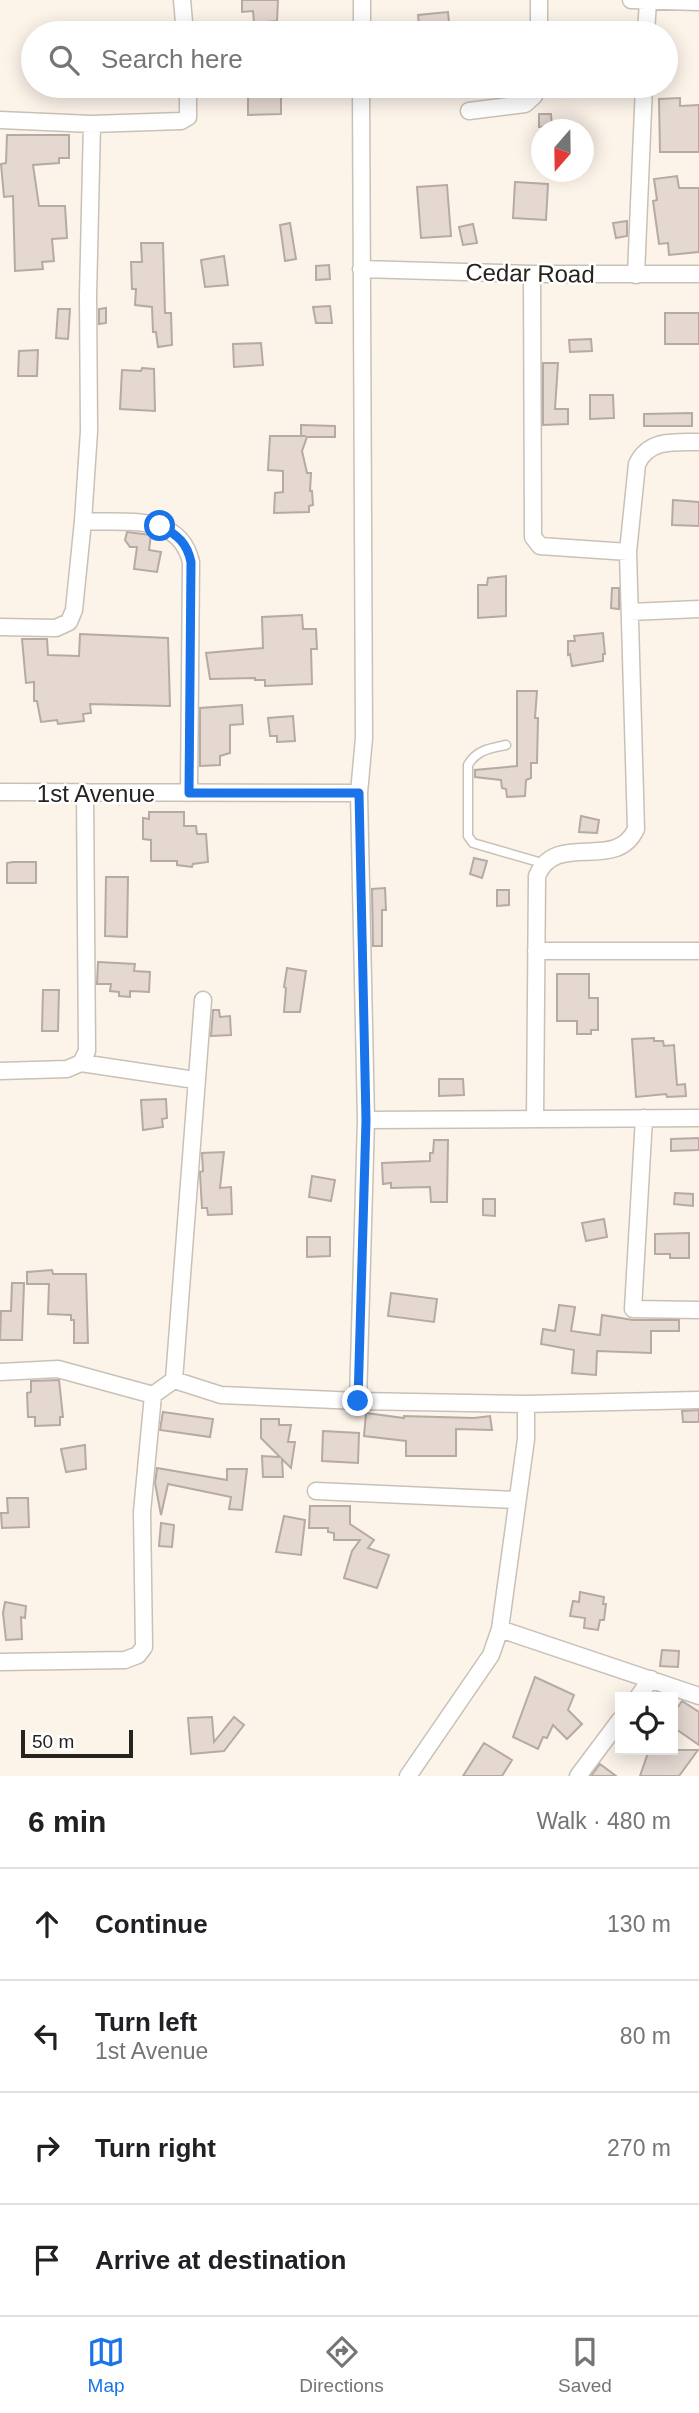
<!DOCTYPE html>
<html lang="en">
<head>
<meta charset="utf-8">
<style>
  body { margin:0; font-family:Helvetica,sans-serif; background:#f6f6f6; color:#202124 }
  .controls { position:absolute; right:21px; bottom:21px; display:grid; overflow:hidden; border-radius:0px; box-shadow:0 4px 18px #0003 }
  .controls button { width:63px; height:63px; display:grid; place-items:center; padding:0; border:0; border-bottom:2px solid #e0e0e0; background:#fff; color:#202124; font:35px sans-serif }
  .compass { position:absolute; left:531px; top:119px; width:63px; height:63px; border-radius:50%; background:#fff; box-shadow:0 4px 18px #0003; rotate:200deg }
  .scale { position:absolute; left:21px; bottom:18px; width:112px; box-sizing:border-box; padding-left:7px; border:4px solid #262320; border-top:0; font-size:19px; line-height:24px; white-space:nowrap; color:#262320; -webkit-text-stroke:5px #fff; paint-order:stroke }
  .stop { position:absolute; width:21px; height:21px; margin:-16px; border:5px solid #1a73e8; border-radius:50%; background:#fff }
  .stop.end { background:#1a73e8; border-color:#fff; box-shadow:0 2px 7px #0008 }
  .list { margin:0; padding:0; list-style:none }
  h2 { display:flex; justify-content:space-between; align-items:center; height:91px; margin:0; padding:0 28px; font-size:30px }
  h2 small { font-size:23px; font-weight:400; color:#757577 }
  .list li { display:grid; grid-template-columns:46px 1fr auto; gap:21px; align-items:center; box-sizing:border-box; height:112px; padding:0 28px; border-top:2px solid #e0e0e0 }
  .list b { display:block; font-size:26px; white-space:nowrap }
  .list p { margin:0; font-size:23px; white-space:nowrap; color:#757577 }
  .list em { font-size:23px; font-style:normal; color:#757577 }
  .icon { flex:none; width:38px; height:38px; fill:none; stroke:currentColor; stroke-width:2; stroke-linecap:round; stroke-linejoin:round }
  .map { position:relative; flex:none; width:699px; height:1776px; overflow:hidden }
  .search { position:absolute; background:#fff; box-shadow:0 4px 18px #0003; left:21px; right:21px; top:21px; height:77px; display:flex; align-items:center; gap:18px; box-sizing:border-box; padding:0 24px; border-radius:38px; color:#757577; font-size:26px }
  .sheet { height:539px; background:#fff }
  nav { display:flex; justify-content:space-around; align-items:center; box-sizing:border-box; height:98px; border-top:2px solid #e0e0e0; background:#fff; font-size:19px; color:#757577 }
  nav a { display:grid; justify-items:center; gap:4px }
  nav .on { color:#1a73e8 }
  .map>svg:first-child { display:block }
  .building { fill:#e4d8d1; stroke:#b6aaa4; stroke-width:2 }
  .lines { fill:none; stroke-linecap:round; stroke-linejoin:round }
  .service-casing { stroke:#c9c1b7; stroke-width:11 }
  .minor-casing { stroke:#c9c1b7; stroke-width:19 }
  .service { stroke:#fff; stroke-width:8 }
  .minor { stroke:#fff; stroke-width:16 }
  .route { stroke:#1a73e8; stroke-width:9 }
  .labels { text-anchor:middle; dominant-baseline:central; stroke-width:5; stroke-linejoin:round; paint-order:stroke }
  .street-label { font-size:24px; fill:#262320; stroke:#fff }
</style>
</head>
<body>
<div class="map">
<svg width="699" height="1776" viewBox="0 0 699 1776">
  <rect width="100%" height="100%" fill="#fcf3e9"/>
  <!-- building -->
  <path class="building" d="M242,0H278L277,21L254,23L253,11L242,12Z
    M448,12L450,33H420L418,15Z
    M248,86H281V114L248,115Z
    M680,98V106L699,105V152H660L659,99Z
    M539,114H551L552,126L539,127Z
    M7,135H69V158H59V163L33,165L39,206H65L67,238L52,239L54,261L42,262L43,269L15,271L13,196L4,197L1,164L6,163Z
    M677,176L679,188H699V252L669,255L668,243L659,244L653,201L657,200L654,179Z
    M515,182L548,184L546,220L513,218Z
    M447,185L451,236L421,238L417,187Z
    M627,221V236L616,238L613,223Z
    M290,223L296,259L285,261L280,225Z
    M473,224L477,243L463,245L459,227Z
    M141,243H163L165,313H171L172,345L158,347L156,332H153L152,307L135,305L136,289H132L131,262H142Z
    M224,256L228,285L205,287L201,260Z
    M329,265L330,279L316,280V266Z
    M330,306L332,323H316L313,307Z
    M106,308V323L99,324V309Z
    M58,309H70L68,339L56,338Z
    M665,313H699V344H665Z
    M591,339L592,351L570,352L569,340Z
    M261,343L263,365L234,367L233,344Z
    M38,350L37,376H18L19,351Z
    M543,363H558L555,409H568V424L543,425Z
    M142,368L154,369L155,411L120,409L122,370L141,371Z
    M590,395H613L614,418L590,419Z
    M692,413V426H644V414Z
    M301,425L335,426V437H307L302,451L307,473H311L310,491H312L313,505L309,506V512L274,513L275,493L283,492V471L268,470L270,436H306H301Z
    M673,500L699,502V526L672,525Z
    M127,532L151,535L149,550L161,552L157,572L134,569L137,547H130L125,540Z
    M506,576V616L478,618V585H487L488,578Z
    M612,588H619V609L611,608Z
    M302,615L303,629H316L317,649H311L312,684L265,686V680H255V678L210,679L206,653L263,648L262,617Z
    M603,633L605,654H603V661L572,666L570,654L568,655V641H575L574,636Z
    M80,634L168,638L170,706L90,704L91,713L83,714L84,721L58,724L57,720L41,722L37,701H34V682L26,683L22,639H47L48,655L79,656Z
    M517,691H537L535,718H538L537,763H531V778L526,780L525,796L507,797L506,789L502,788L501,780L475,777V770L517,766Z
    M242,705L243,724L230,725V753L220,756V765L200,766V708Z
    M293,716L295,741L277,742V736H270L268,718Z
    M149,812H184V826H196L197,834H206L208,862L193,864L192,867L177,865V861H151V840L143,839V818L149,819Z
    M581,816L599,820L597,833L579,832Z
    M474,858L487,861L482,878L470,874Z
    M13,862H36V883H7V863Z
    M106,877H128L127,937L105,936Z
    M385,888L386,910H382V946H373L372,889Z
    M497,890H509V905L497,906Z
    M98,962L135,964L134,971L150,972L149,992L130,991V997L119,996V992L110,991L111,984H97Z
    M287,968L306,971L300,1012H284L286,988L284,987Z
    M557,974H589V998H598V1030H591V1034H577V1021H557Z
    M43,990H59L58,1031H42Z
    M213,1010H219L220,1017L230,1016L231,1035L211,1036Z
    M654,1038V1041H663L664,1046L674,1045L677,1085L685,1084L686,1096L667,1097L666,1094L636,1097L632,1039Z
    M439,1079H463L464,1095L439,1096Z
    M166,1099L167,1118L162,1119L163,1127L143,1130L141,1100Z
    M699,1138V1150L671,1151V1139Z
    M434,1140H448L447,1202H431L430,1187L391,1188V1183L383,1184L382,1163L430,1161V1153H433Z
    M224,1152L220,1188L231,1187L232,1214L208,1215L207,1208H202L200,1174V1172L203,1171L202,1153Z
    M312,1176L335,1180L331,1201L309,1197Z
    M675,1193L693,1194V1206L674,1204Z
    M483,1199H495V1216L483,1215Z
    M604,1219L607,1237L586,1241L582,1223Z
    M689,1233V1258H670V1254H655V1234Z
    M307,1237H330V1256L307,1257Z
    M52,1270L53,1274H86L88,1343H74V1320H71V1315L48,1314L49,1284H27V1272Z
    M12,1283H24L22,1340H0L1,1311H11Z
    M391,1293L437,1299L434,1322L388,1316Z
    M559,1305L575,1307L571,1331L600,1335L602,1315L633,1320H679V1331H651V1353L597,1351L596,1375L572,1373L574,1350L541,1344L543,1329L555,1331Z
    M59,1380L63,1417H60V1425L35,1426V1417H28L27,1393L31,1392V1381Z
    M699,1410V1422H683L682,1411Z
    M163,1412L213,1419L210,1437L160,1430Z
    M366,1413L404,1418V1416L474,1418L490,1416L492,1430L456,1429V1456H406V1441L364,1436Z
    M261,1419H279V1425H291L288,1442H295L291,1468L282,1459L283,1477H263L262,1456L280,1457L261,1438Z
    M323,1431L359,1433L358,1463L322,1461Z
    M85,1445L86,1469L66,1472L61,1449Z
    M157,1468L227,1480V1469H247L242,1510L229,1509L231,1497L168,1484L161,1515L155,1483Z
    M7,1498H28L29,1527L2,1528L1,1513H8Z
    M310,1506H350V1524L374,1540L368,1548L389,1555L377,1588L344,1578L352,1551L360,1540H334V1533L328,1532V1528H309Z
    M284,1516L305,1520L301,1555L276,1552Z
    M161,1523L174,1525L172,1547L159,1546Z
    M580,1592L604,1597L603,1604H606L604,1620H600L598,1630L584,1628L585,1618L570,1616L573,1601L579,1602Z
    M5,1602L26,1606L25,1618L21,1617L22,1639L6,1640L3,1613Z
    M662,1650L679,1651L678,1667L660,1666Z
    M535,1677L574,1695L568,1710L582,1724L567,1739L553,1725L547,1738L543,1737L538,1749L513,1737Z
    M682,1701L699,1712V1745L673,1727V1714Z
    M212,1717L214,1742L234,1717L244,1725L224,1751L191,1754L188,1718Z
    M484,1743L512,1760L502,1776H463Z
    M649,1750H698L679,1776H640Z
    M600,1764L616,1776H591Z"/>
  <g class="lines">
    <defs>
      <path id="service" d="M506,745C491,748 476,750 468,765V836L473,843L542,863"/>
      <path id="minor" d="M182,0L185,33
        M631,0L699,2
        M362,33V0
        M539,33V0
        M646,33L648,1
        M361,86L364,738L359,793L366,1120L358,1401L526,1404V1439L500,1629L491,1655L408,1776
        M469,111L525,104L534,96L537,86
        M0,120L92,124L181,121L188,117V86
        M361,269L532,274H699
        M532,274L533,537L540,546L628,552L636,829C616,873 556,830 537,876L535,1119
        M636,275L644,86
        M83,521L89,431L88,296L92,124
        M628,552L637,464C649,439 674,442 699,442
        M630,612L699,609
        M0,627L56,628L69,622L74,610L83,521C123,524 179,511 191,562L189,793
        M0,792L359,793
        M536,951H699
        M81,1063L195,1080
        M0,1071L67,1069L81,1063L87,1051L85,792
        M644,1118L633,1309L699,1310
        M366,1120L699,1118
        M0,1372L58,1369L153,1395L174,1380L221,1395L358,1401
        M174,1380L203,1000
        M526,1404L699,1400
        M316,1491L517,1500
        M500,1629L699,1696
        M0,1662L125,1660L138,1655L144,1647L142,1512L153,1395
        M638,1697L651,1679
        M578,1776L620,1720"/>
    </defs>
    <!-- service casing -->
    <use href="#service" class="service-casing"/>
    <!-- minor casing -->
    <use href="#minor" class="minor-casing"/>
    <!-- service -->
    <use href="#service" class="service"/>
    <!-- minor -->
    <use href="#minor" class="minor"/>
  </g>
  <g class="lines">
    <!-- route -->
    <path class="route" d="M160,526C178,535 187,543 191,562L189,793H359L366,1120L358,1401"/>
  </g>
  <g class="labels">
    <!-- street labels -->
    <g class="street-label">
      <text transform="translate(530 273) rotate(1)">Cedar Road</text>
      <text x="96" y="793">1st Avenue</text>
    </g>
  </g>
</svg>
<div class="controls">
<button><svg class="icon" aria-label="locate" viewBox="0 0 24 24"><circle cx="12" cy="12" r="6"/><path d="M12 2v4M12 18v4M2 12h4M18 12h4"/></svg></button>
</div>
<svg class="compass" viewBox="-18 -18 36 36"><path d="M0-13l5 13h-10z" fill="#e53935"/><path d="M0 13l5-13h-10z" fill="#757577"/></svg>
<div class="scale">50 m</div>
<div class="stop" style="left:160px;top:526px"></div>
<div class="stop end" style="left:358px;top:1401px"></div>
<div class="search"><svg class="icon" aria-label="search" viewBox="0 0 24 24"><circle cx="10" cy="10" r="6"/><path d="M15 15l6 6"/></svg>Search here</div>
</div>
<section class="sheet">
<h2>6 min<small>Walk · 480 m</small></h2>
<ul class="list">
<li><svg class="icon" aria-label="ahead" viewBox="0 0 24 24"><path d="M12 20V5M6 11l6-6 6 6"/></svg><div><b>Continue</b></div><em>130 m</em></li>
<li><svg class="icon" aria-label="left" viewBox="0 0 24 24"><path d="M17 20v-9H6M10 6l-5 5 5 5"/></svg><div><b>Turn left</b><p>1st Avenue</p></div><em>80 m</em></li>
<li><svg class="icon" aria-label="right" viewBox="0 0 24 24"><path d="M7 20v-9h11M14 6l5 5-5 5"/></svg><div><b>Turn right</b></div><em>270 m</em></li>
<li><svg class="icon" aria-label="arrive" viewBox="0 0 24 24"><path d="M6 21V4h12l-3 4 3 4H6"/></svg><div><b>Arrive at destination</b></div></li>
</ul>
</section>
<nav>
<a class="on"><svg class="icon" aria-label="map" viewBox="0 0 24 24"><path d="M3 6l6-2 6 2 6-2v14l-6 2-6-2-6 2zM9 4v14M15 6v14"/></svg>Map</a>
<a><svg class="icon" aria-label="directions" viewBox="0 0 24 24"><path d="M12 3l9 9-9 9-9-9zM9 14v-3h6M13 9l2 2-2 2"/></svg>Directions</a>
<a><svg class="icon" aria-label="saved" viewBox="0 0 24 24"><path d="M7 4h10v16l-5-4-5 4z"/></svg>Saved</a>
</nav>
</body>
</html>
